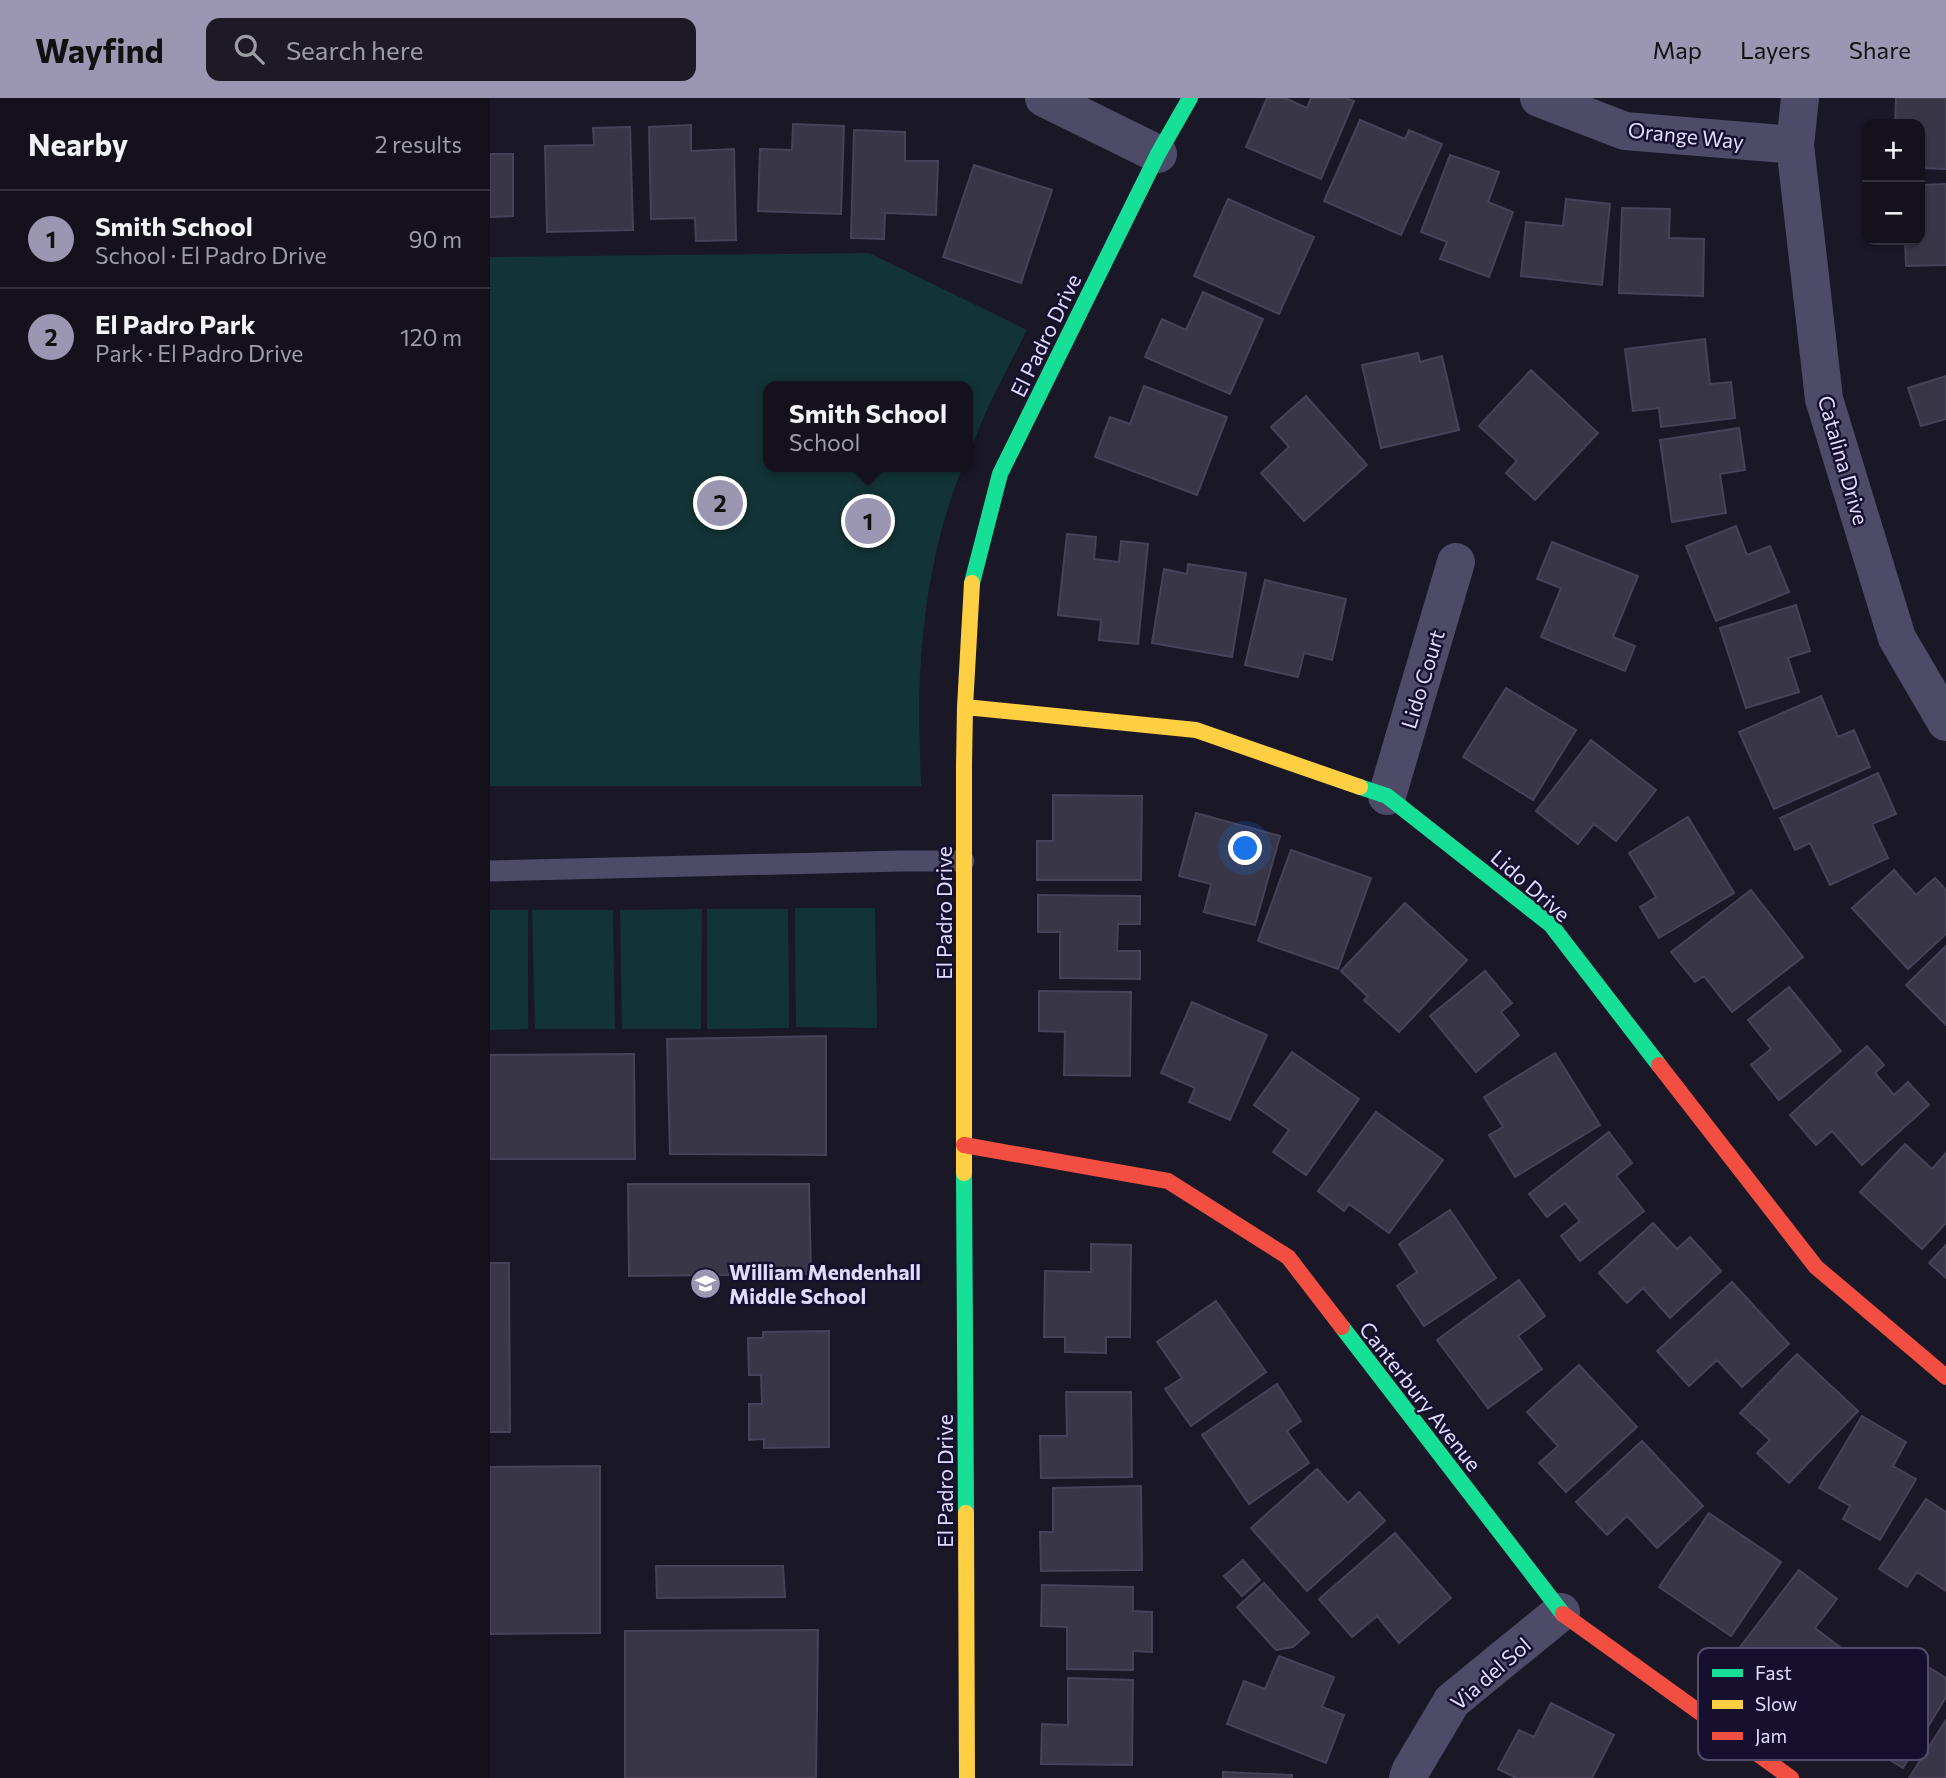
<!DOCTYPE html>
<html lang="en">
<head>
<meta charset="utf-8">
<style>
  body { margin:0; font-family:Commissioner,sans-serif; background:#1d1a26; color:#f1f3f6 }
  .controls { position:absolute; right:21px; top:21px; display:grid; overflow:hidden; border-radius:14px; box-shadow:0 2px 5px #0004 }
  .controls button { width:63px; height:63px; display:grid; place-items:center; padding:0; border:0; border-bottom:2px solid #33313b; background:#14111d; color:#f1f3f6; font:35px sans-serif }
  .you { position:absolute; left:756px; top:751px; width:24px; height:24px; margin:-18px; border:5px solid #fff; border-radius:50%; background:#1a73e8; box-shadow:0 0 0 10px #1a73e833 }
  .badge { display:grid; place-items:center; width:46px; height:46px; border-radius:50%; background:#9b97b3; color:#111; font-size:23px; font-weight:700 }
  .pin { position:absolute; translate:-50% -50%; border:4px solid #fff; box-shadow:0 2px 7px #0006 }
  .popup { position:absolute; left:273px; top:283px; width:210px; height:91px; box-sizing:border-box; display:grid; place-content:center; border-radius:14px; background:#14111d; filter:drop-shadow(0 2px 5px #0005); font-size:23px; white-space:nowrap; color:#9d9da4 }
  .popup b { font-size:26px; color:#f1f3f6 }
  .popup::after { content:''; position:absolute; left:50%; top:100%; margin-left:-14px; border:14px solid transparent; border-top-color:#14111d }
  .list { margin:0; padding:0; list-style:none }
  h2 { display:flex; justify-content:space-between; align-items:center; height:91px; margin:0; padding:0 28px; font-size:30px }
  h2 small { font-size:23px; font-weight:400; color:#9d9da4 }
  .list li { display:grid; grid-template-columns:46px 1fr auto; gap:21px; align-items:center; box-sizing:border-box; height:98px; padding:0 28px; border-top:2px solid #33313b }
  .list b { display:block; font-size:26px; white-space:nowrap }
  .list p { margin:0; font-size:23px; white-space:nowrap; color:#9d9da4 }
  .list em { font-size:23px; font-style:normal; color:#9d9da4 }
  .icon { flex:none; width:38px; height:38px; fill:none; stroke:currentColor; stroke-width:2; stroke-linecap:round; stroke-linejoin:round }
  .map { position:relative; flex:none; width:1456px; height:1680px; overflow:hidden }
  header { display:flex; align-items:center; gap:42px; box-sizing:border-box; height:98px; padding:0 35px; background:#9b97b3; color:#111 }
  header strong { font-size:33px }
  nav { display:flex; gap:38px; margin-inline-start:auto; font-size:24px }
  .search { width:490px; height:63px; background:#1d1a26; display:flex; align-items:center; gap:18px; box-sizing:border-box; padding:0 24px; border-radius:14px; color:#9d9da4; font-size:26px }
  main { display:flex }
  aside { flex:1; background:#14111d }
  .map>svg:first-child { display:block }
  .park { fill:#133436 }
  .building { fill:#393648; stroke:#474259; stroke-width:2 }
  .lines { fill:none; stroke-linecap:round; stroke-linejoin:round }
  .lane { stroke:#4d4b68; stroke-width:21 }
  .street { stroke:#4d4b68; stroke-width:38 }
  .fast { stroke:#16e098; stroke-width:16 }
  .slow { stroke:#ffcf43; stroke-width:16 }
  .jam { stroke:#f24e42; stroke-width:16 }
  .labels { text-anchor:middle; dominant-baseline:central; stroke-width:5; stroke-linejoin:round; paint-order:stroke }
  .street-label { font-size:21px; fill:#e1dcff; stroke:#16102e }
  .poi-label { font-size:21px; font-weight:bold; fill:#e1dcff; stroke:#16102e; text-anchor:start }
  .key { fill:#16102e; stroke:#534d6d; stroke-width:2 }
  .key-label { font-size:19px; fill:#e1dcff }
</style>
</head>
<body>
<header>
<strong>Wayfind</strong>
<div class="search"><svg class="icon" aria-label="search" viewBox="0 0 24 24"><circle cx="10" cy="10" r="6"/><path d="M15 15l6 6"/></svg>Search here</div>
<nav><a>Map</a><a>Layers</a><a>Share</a></nav>
</header>
<main>
<aside>
<h2>Nearby<small>2 results</small></h2>
<ul class="list">
<li><span class="badge">1</span><div><b>Smith School</b><p>School · El Padro Drive</p></div><em>90 m</em></li>
<li><span class="badge">2</span><div><b>El Padro Park</b><p>Park · El Padro Drive</p></div><em>120 m</em></li>
</ul>
</aside>
<div class="map">
<svg width="1456" height="1680" viewBox="0 0 1456 1680">
  <rect width="100%" height="100%" fill="#1a1727"/>
  <!-- park -->
  <path class="park" d="M379,155L537,232L498,309L478,357V288H278V369H473C446,433 434,505 430,575C428,612 430,651 431,688H0V159Z
    M305,810H385L387,930L306,929Z
    M212,811L211,931H132L130,812Z
    M217,811H298L299,930L217,931Z
    M0,812H38V931L0,932Z
    M42,812H123L125,931H45Z"/>
  <!-- building -->
  <path class="building" d="M777,0H795L817,10L821,0H856L864,3L831,81L756,49Z
    M1406,0H1456V71L1430,70V26H1405Z
    M870,22L915,41L919,32L952,46L911,137L834,103Z
    M303,26L354,28L351,116L268,113L270,51L302,52Z
    M201,27V53L244,51L246,142L206,143L205,120L161,121L159,29Z
    M140,29L143,132L57,134L55,48L104,47L103,30Z
    M364,32L415,34V63H448L446,117L395,115L394,141L361,140Z
    M0,56H23V118L0,119Z
    M960,57L1009,74L998,104L1023,114L999,179L950,161L957,144L931,134Z
    M484,67L562,92L531,185L453,159Z
    M1456,86V167L1416,168L1415,142H1430V87Z
    M738,101L824,139L789,216L704,178Z
    M1076,101L1120,106L1112,187L1031,178L1036,124L1073,128Z
    M1132,110L1180,111L1179,140L1214,141L1213,198L1129,195Z
    M713,194L773,221L740,296L655,259L672,221L696,232Z
    M1215,241L1220,286L1241,284L1245,320L1171,329L1169,310L1143,313L1135,251Z
    M928,255L930,264L952,258L969,332L891,350L872,267Z
    M1041,272L1108,335L1045,402L1016,375L1027,363L989,328Z
    M1456,278V321L1431,328L1418,290Z
    M654,288L737,319L707,397L605,359L620,319L640,326Z
    M816,298L877,367L814,423L771,375L799,349L781,329Z
    M1249,330L1255,372L1230,376L1236,415L1182,424L1170,342Z
    M1246,428L1257,457L1280,448L1299,494L1226,523L1196,448Z
    M577,436L606,439L604,461L629,464L631,443L658,446L648,546L609,542L611,522L568,517Z
    M1062,444L1148,478L1123,539L1145,548L1135,573L1051,539L1071,490L1047,481Z
    M698,466L756,475L742,559L662,545L674,471L697,476Z
    M775,482L856,501L842,562L814,555L808,579L755,567Z
    M1306,507L1320,553L1298,560L1309,594L1256,610L1230,530Z
    M1016,590L1086,632L1043,702L973,659Z
    M1331,598L1348,639L1364,632L1380,669L1284,711L1249,634Z
    M1101,642L1166,692L1126,743L1104,726L1088,746L1046,713Z
    M1388,675L1406,716L1382,726L1398,760L1340,787L1320,745L1305,752L1290,720Z
    M563,697L652,698L651,782H547V743H563Z
    M706,715L790,738L765,827L714,814L721,786L689,778Z
    M1198,719L1244,795L1169,840L1150,809L1166,799L1139,755Z
    M801,752L881,780L848,871L768,843Z
    M1404,772L1426,797L1445,780L1456,792V836L1418,871L1362,810Z
    M1261,792L1313,859L1242,914L1214,878L1205,884L1181,854Z
    M548,797L650,798V826H628L627,853H650V881L570,880V834H548Z
    M915,805L977,862L909,934L874,902L878,899L851,873Z
    M1456,848V927L1416,887Z
    M995,873L1022,905L1011,914L1029,937L986,974L940,918Z
    M1299,889L1351,953L1289,1002L1261,967L1281,951L1258,922Z
    M549,893L641,894L640,978L574,977L575,934L549,933Z
    M702,904L777,937L740,1022L699,1004L705,990L671,975Z
    M336,938V1057L180,1056L177,941Z
    M1377,948L1394,967L1385,975L1404,997L1418,984L1439,1007L1372,1067L1342,1033L1326,1047L1300,1017Z
    M802,954L869,1001L816,1077L783,1054L799,1032L764,1007Z
    M1065,955L1110,1027L1025,1079L999,1037L1013,1029L994,999Z
    M144,956L145,1061H0V957Z
    M886,1014L953,1062L899,1135L859,1106L854,1113L828,1093Z
    M1119,1034L1142,1065L1126,1078L1154,1113L1090,1163L1071,1138L1090,1123L1075,1105L1057,1119L1039,1096Z
    M1415,1046L1442,1071L1456,1055V1125L1432,1151L1370,1094Z
    M138,1086H319L321,1176L139,1178Z
    M960,1112L1006,1180L934,1228L907,1188L927,1174L909,1146Z
    M1163,1125L1187,1151L1200,1139L1231,1173L1180,1220L1153,1190L1137,1205L1109,1175Z
    M601,1146L641,1147L640,1239H616V1255L575,1254V1239H554L555,1173L601,1174Z
    M1456,1147V1180L1439,1165Z
    M0,1165H19L20,1334H0Z
    M1029,1182L1055,1218L1028,1238L1052,1271L998,1310L947,1242Z
    M1242,1184L1299,1246L1252,1289L1227,1262L1199,1288L1167,1253Z
    M726,1203L776,1274L701,1328L675,1291L692,1280L667,1244Z
    M339,1233V1349L274,1350V1341L259,1342V1306H272L271,1277H259L258,1240H273V1234Z
    M1307,1256L1368,1313L1299,1385L1267,1355L1280,1342L1250,1315Z
    M1089,1267L1147,1329L1076,1394L1049,1365L1068,1348L1037,1314Z
    M787,1286L811,1323L797,1333L819,1365L759,1406L712,1337Z
    M576,1294H641L642,1379L551,1380L550,1338H577Z
    M1372,1318L1416,1344L1403,1368L1426,1381L1390,1442L1353,1421L1360,1408L1329,1390Z
    M1152,1343L1213,1408L1167,1450L1137,1418L1117,1437L1086,1404Z
    M110,1368V1535L0,1536V1369Z
    M827,1371L858,1405L869,1394L895,1423L817,1493L761,1430Z
    M651,1388L652,1472L551,1473L550,1434H563V1390Z
    M1436,1401L1456,1414V1493L1427,1474L1417,1489L1389,1471Z
    M1219,1415L1291,1464L1241,1538L1169,1489Z
    M905,1435L961,1500L909,1545L887,1518L862,1539L829,1501Z
    M753,1462L770,1482L752,1498L734,1478Z
    M166,1468H293L295,1499L167,1500Z
    M1309,1472L1347,1501L1325,1530L1355,1553L1316,1605L1247,1553Z
    M774,1485L819,1535L803,1549L786,1552L747,1509Z
    M552,1487L643,1489V1513L662,1514V1554L643,1553V1572L577,1571V1529L551,1528Z
    M328,1532L326,1680H135V1533Z
    M789,1558L844,1579L832,1609L854,1617L836,1665L737,1626L754,1583L775,1591Z
    M1423,1560L1456,1580V1599L1413,1670L1339,1626L1375,1567L1407,1586Z
    M578,1580L643,1582L642,1667L551,1666L552,1626L578,1627Z
    M1061,1605L1124,1637L1102,1680H1026L1008,1671L1029,1632L1044,1639Z
    M1456,1622V1680H1419Z
    M733,1674L802,1677V1680H733Z"/>
  <g class="lines">
    <!-- lane -->
    <path class="lane" d="M0,773L412,763H474"/>
    <!-- street -->
    <path class="street" d="M554,0L668,56
      M1049,0L1135,33L1305,47
      M1310,0L1305,47L1334,301L1407,540L1456,624
      M897,698L966,464
      M918,1680L921,1672L962,1603L1071,1514"/>
    <!-- fast -->
    <path class="fast" d="M482,485L510,376L668,56L700,0
      M870,689L897,698L1061,827L1169,967
      M474,1075L476,1415
      M852,1229L1073,1516"/>
    <!-- slow -->
    <path class="slow" d="M475,609L706,632L870,689
      M474,1075V668L475,609L482,485
      M476,1415L477,1680"/>
    <!-- jam -->
    <path class="jam" d="M1169,967L1326,1169L1456,1279
      M474,1047L678,1083L798,1159L852,1229
      M1073,1516L1301,1680"/>
  </g>
  <!-- icons -->
  <defs>
    <symbol id="school-disc" viewBox="-11 -11 22 22"><circle r="9.5" fill="#9b97b3" stroke="#16102e"/><path d="M0-5L7-2L0 1L-7-2ZM-4 1L0 2.5L4 1V4Q0 6-4 4Z" fill="#fff"/></symbol>
  </defs>
  <g fill-rule="evenodd">
    <use href="#school-disc" x="198" y="1168" width="35" height="35"/>
  </g>
  <g class="labels">
    <!-- street labels -->
    <g class="street-label">
      <text transform="translate(1196 37) rotate(6)">Orange Way</text>
      <text transform="translate(555 237) rotate(-64)">El Padro Drive</text>
      <text transform="translate(1354 362) rotate(74)">Catalina Drive</text>
      <text transform="translate(932 581) rotate(-73)">Lido Court</text>
      <text transform="translate(1041 787) rotate(41)">Lido Drive</text>
      <text transform="translate(453 815) rotate(-90)">El Padro Drive</text>
      <text transform="translate(931 1298) rotate(52)">Canterbury Avenue</text>
      <text transform="translate(454 1383) rotate(-90)">El Padro Drive</text>
      <text transform="translate(1000 1575) rotate(-41)">Via del Sol</text>
    </g>
    <!-- poi labels -->
    <g class="poi-label">
      <text x="239" y="1173">William Mendenhall<tspan x="239" dy="24">Middle School</tspan></text>
    </g>
  </g>
  <!-- legend -->
  <rect x="1208" y="1550" width="230" height="112" rx="10" class="key"/>
  <rect x="1222" y="1571" width="31" height="8" fill="#16e098"/>
  <rect x="1222" y="1602" width="31" height="9" fill="#ffcf43"/>
  <rect x="1222" y="1634" width="31" height="8" fill="#f24e42"/>
  <g class="key-label">
    <text x="1265" y="1582">Fast</text>
    <text x="1265" y="1613">Slow</text>
    <text x="1265" y="1645">Jam</text>
  </g>
</svg>
<div class="controls">
<button>+</button>
<button>−</button>
</div>
<div class="you"></div>
<div class="pin badge" style="left:378px;top:423px">1</div>
<div class="popup"><b>Smith School</b>School</div>
<div class="pin badge" style="left:230px;top:405px">2</div>
</div>
</main>
</body>
</html>
